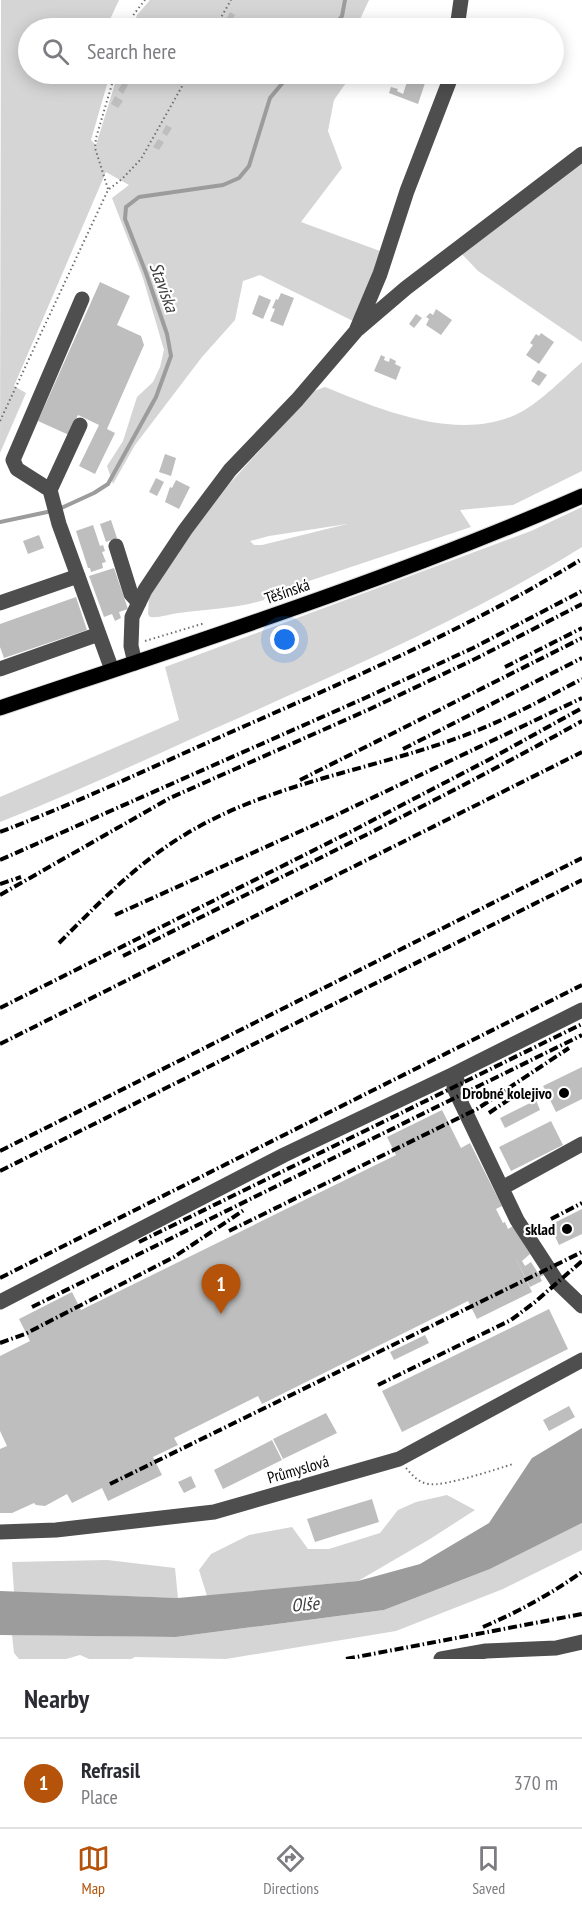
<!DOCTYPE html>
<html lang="en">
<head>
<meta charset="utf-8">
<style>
  body { margin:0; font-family:"PT Sans Narrow",sans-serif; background:#f2f2f3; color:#2b2b33 }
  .you { position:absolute; left:285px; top:640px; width:21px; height:21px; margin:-15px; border:4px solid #fff; border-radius:50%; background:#1a73e8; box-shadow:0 0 0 9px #1a73e833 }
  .badge { display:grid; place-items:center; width:39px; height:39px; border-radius:50%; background:#b45309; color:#fff; font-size:20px; font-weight:700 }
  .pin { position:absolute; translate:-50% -50px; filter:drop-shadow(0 2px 3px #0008) }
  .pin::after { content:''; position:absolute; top:32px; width:21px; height:18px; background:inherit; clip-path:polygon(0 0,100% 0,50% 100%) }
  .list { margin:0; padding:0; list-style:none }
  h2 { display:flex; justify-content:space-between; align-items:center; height:78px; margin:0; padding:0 24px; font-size:26px }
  h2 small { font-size:20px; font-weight:400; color:#7c7c81 }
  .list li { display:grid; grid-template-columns:39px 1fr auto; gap:18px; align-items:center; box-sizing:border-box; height:90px; padding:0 24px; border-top:2px solid #e1e1e2 }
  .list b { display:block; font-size:22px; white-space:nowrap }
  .list p { margin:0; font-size:20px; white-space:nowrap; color:#7c7c81 }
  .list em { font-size:20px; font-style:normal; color:#7c7c81 }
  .icon { flex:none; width:33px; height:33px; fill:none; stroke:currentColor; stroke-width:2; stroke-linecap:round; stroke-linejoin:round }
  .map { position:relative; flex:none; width:582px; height:1659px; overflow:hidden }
  .search { position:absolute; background:#fff; box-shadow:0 3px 15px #0003; left:18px; right:18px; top:18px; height:66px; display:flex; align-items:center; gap:15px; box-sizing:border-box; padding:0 21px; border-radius:33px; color:#7c7c81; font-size:22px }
  .sheet { height:168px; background:#fff }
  nav { display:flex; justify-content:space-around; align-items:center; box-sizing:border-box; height:84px; border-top:2px solid #e1e1e2; background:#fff; font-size:16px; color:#7c7c81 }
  nav a { display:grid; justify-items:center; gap:3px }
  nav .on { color:#b45309 }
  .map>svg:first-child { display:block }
  .green { fill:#d5d5d5; fill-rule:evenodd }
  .water { fill:#9c9c9c }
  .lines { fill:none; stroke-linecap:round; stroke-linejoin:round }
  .stream { stroke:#9c9c9c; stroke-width:4 }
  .building { fill:#bebebe }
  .major-casing { stroke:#dbdbdb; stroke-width:17 }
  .path { stroke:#707070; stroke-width:2; stroke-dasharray:1.5 3; stroke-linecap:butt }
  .minor { stroke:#4e4e4e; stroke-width:15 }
  .major { stroke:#000; stroke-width:15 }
  .rail { stroke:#000; stroke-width:4; stroke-dasharray:9 3 1.5 3; stroke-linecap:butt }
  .poi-dot { fill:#000; stroke:#fff; stroke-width:2 }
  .labels { text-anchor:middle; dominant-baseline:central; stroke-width:4.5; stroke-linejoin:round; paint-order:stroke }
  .street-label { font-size:16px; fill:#000; stroke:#fff }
  .poi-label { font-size:16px; font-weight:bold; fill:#000; stroke:#fff; text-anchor:end }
  .water-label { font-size:18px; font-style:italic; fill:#3d3d3d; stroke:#fff }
</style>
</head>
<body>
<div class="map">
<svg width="582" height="1659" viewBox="0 0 582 1659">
  <rect width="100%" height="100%" fill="#fff"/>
  <!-- green -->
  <path class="green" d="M1,0H119L106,28H28V74H110L91,140L96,145L118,74H348V80L334,100L328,131L342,168L301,222L380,251L371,281L353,321L260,275L243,281L235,320L202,357L135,445L113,484L107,466L123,441L137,397L153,382L160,367L164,350L143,278L112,198L129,185L106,172L14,386L26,393L0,453Z
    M150,0H369L356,28H132L137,15Z
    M582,160V342L478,271L460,252Z
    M582,362V471L513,505L460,510L471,527L291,587C275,587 271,585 264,600C236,609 207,609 179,613C169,614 160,618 150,617L148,614L149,596L182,546L230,483L314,391L325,387C381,410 462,444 521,412C540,402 565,377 582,362ZM347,524L262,545H254L250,541L269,536Z
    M582,507V547C474,614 357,665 241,717C161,752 82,790 0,822V797L179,720L165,667L531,531Z
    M447,1495L475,1510L430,1539L358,1581L207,1596L199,1570L211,1554L249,1535L292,1527L308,1549H329L380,1533L398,1510L416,1502Z
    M582,1523V1550L503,1589L396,1631L226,1659L135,1657L131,1659H89L80,1655L66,1659H19L14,1653L12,1635L176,1637L384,1610L490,1569Z
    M107,1560L175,1568L178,1598L14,1592L12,1562Z"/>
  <!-- water -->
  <path class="water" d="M582,1428V1523L490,1569L384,1610L176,1637L0,1635V1591L178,1598L358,1581L420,1564L489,1523L532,1458Z"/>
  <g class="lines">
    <!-- stream -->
    <path class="stream" d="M333,28L342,16L345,0
      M59,509L94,493L108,484L156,397L171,356L167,334L146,273L125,219L126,207L139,197L223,185L239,178L249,166L270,98L290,74
      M0,522L52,511"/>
  </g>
  <!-- building -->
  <path class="building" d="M230,12L235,15L233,19L235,20L230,28L223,25Z
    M400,74H428L418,104L389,93L391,87L398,89L397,91L403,94L408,79L399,75Z
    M123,82L128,85L123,94L118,90Z
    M115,96L123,101L118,108L111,104Z
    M166,125L172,128L167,136L162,133Z
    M158,139L164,142L159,150L153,147Z
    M100,282L130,296L117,325L141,336L144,345L107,429L115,433L95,474L79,466L99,425L78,415L69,435L38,421Z
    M281,293L294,298L283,326L270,321L275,309L272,308L276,299L278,300Z
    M259,295L271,300L263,319L252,314Z
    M436,309L452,320L441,335L426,325L429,319L426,317L430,313L433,315Z
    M416,314L422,318L414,328L409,324Z
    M541,333L554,342L539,364L526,355L533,345L530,343L536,334L539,336Z
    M381,355L385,357L384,360L389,362L390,358L396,361L395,364L401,367L396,380L374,371Z
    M538,370L547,375L539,386L531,381Z
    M165,454L176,458L171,476L159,472Z
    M156,478L164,482L157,496L149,492Z
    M176,480L190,487L179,509L165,502L170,487L172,488Z
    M111,520L117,538L106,542L100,524Z
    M93,525L100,546L103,545L105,551L102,552L106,562L102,563L103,568L91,572L90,568H88L76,531Z
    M39,535L44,548L28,554L23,541Z
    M114,568L128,609L119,612L121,618L115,621L112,614L104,617L89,576Z
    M76,597L87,630L4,658L0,647V624Z
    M582,1067V1099L556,1112L543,1086Z
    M536,1100L540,1110L505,1128L500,1118Z
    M442,1110L461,1148L470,1143L502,1206L496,1209L503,1223L505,1222L508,1229L513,1226L530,1254L522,1261L525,1266L531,1262L538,1273L542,1271L544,1275L540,1277L542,1281L530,1287L514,1255L532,1292L477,1319L468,1301L262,1404L258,1396L174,1438L178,1445L153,1457L162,1475L108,1501L102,1488L72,1503L67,1494L45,1506L36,1505L34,1503L12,1513H0V1449L7,1446L0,1431V1356L30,1341L19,1319L72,1292L81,1310L396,1155L387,1137Z
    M551,1121L563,1145L511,1171L499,1147Z
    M582,1209V1234L559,1245L550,1225Z
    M549,1309L568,1349L402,1432L382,1391Z
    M425,1335L429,1343L394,1360L390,1352Z
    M569,1406L575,1417L549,1431L543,1420Z
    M326,1413L337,1433L283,1459L273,1439Z
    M272,1440L282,1460L223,1489L214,1470Z
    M191,1476L196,1487L184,1493L178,1482Z
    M372,1499L379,1522L315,1542L307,1519Z"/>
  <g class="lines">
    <defs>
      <path id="major" d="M0,708C196,642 393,579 582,496"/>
    </defs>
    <!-- major casing -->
    <use href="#major" class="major-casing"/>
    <!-- path -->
    <path class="path" d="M129,28L134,14L145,0
      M215,28L231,0
      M108,189L95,148L96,138L115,74
      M0,421L108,190L122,179L141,159L189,74
      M145,641L205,623
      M406,1468C413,1476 419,1483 429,1484C443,1487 497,1469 513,1464"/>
    <!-- minor -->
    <path class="minor" d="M457,28L461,0
      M358,329L406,288L582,154
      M80,425L50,490L59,524L112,670
      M50,490L17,469L13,460L82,299
      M116,546L131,594L139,603
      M0,603L78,576
      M135,663L131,646L132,617L145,590L185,530L230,470L297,400L356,331L380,274L407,191L449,82L451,74
      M0,669L99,634
      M454,1074L457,1080L454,1088L517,1220L558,1283L582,1306
      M502,1188L582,1144
      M0,1302L284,1155L454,1074L582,1010
      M0,1532L56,1530L214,1512L399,1459L582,1360
      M441,1659L486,1651L556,1648L582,1642"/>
    <!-- major -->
    <use href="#major" class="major"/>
    <!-- rail -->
    <path class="rail" d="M505,667L582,628
      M403,749L582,658
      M300,780L582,638
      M0,832C84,800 165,761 247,725C360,675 476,624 582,559
      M0,860L365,698L473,648L582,591
      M0,884L21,877
      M0,895L170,798L370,709L477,658L582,604
      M115,915L332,817L582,698
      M59,943C99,903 137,863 186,834C270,783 372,770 463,736C504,721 543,699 582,679
      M123,956C276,879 432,805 582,721
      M0,1008L356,829L492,758L582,708
      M0,1044L582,752
      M489,1113L526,1088
      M0,1151L582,858
      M0,1171L582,880
      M551,1219L582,1203
      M229,1231L477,1109L569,1048
      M139,1242L582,1024
      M0,1278L582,985
      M32,1307L582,1035
      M0,1343L25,1334L174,1257L244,1210
      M378,1385L511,1320L535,1302L582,1261
      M110,1484L582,1252
      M483,1627C520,1611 549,1595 582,1572
      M346,1659L582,1614"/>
  </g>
  <!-- markers -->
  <g class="poi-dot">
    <circle cx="564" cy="1093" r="6"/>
    <circle cx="567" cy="1229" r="6"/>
  </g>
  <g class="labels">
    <!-- street labels -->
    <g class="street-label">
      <text transform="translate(287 591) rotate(-19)">Těšínská</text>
      <text transform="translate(298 1469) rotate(-16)">Průmyslová</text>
    </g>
    <!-- poi labels -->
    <g class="poi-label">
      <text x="552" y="1093">Drobné kolejivo</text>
      <text x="555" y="1229">sklad</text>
    </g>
    <!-- water labels -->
    <g class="water-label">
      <text transform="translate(164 287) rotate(70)">Staviska</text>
      <text transform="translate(305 1604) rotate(-5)">Olše</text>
    </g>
  </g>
</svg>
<div class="you"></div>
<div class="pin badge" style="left:221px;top:1314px">1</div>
<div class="search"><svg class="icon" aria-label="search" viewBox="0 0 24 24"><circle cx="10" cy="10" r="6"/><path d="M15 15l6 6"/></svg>Search here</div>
</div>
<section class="sheet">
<h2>Nearby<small></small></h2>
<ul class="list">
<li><span class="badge">1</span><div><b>Refrasil</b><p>Place</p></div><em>370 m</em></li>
</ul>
</section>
<nav>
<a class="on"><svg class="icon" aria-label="map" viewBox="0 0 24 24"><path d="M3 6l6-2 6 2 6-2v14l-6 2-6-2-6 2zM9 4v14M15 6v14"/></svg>Map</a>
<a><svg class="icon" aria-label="directions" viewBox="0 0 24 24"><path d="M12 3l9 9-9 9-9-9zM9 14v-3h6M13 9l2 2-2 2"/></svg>Directions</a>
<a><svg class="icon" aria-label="saved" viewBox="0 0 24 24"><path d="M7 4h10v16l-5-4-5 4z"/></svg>Saved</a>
</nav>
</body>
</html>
